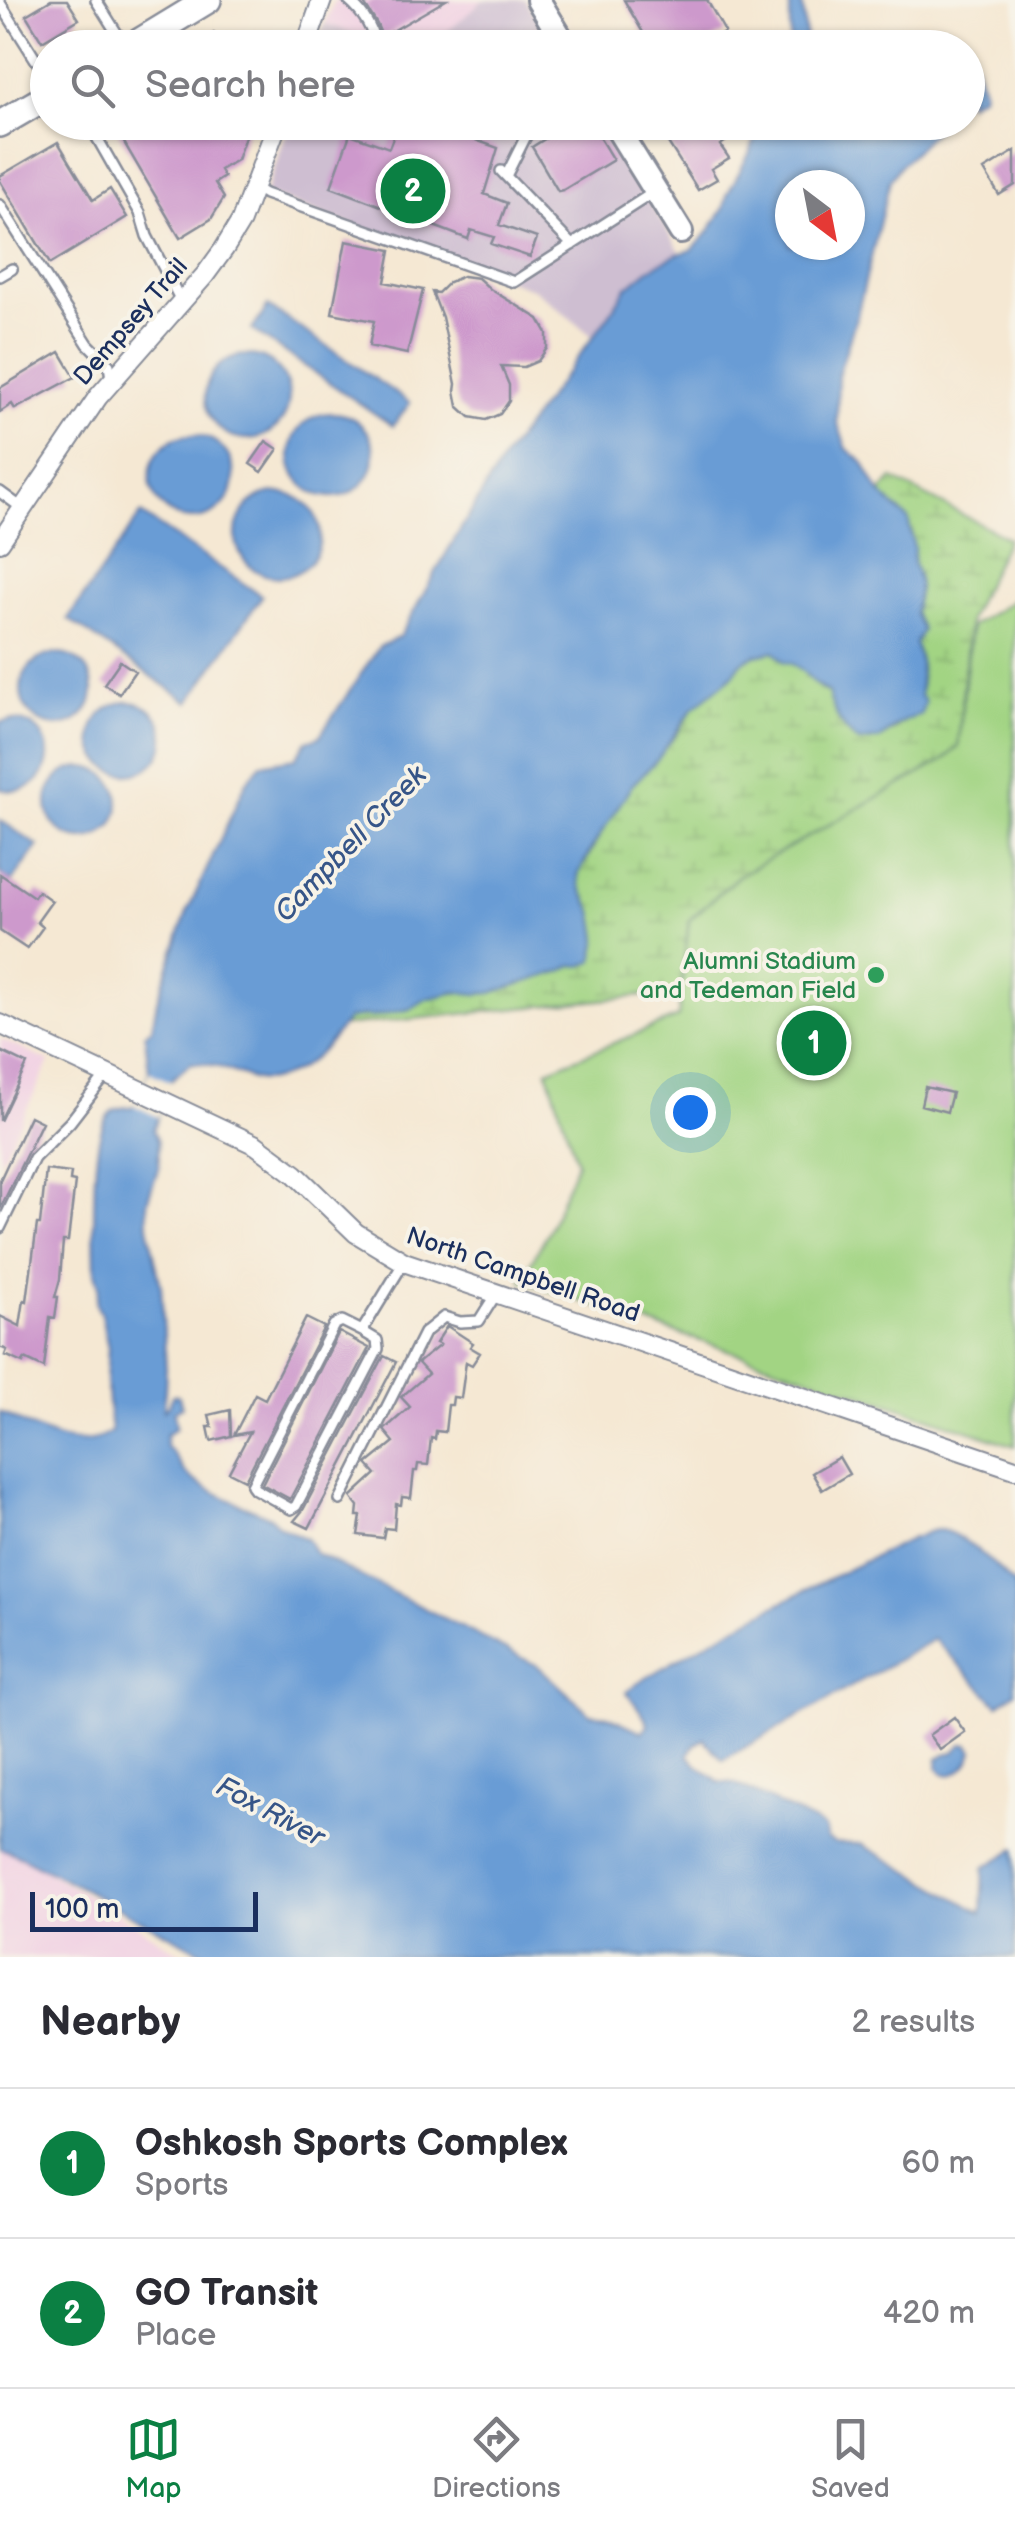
<!DOCTYPE html>
<html lang="en">
<head>
<meta charset="utf-8">
<style>
  body { margin:0; font-family:"Balsamiq Sans",sans-serif; background:#f7f7f7; color:#2b2b33 }
  .compass { position:absolute; left:775px; top:170px; width:90px; height:90px; border-radius:50%; background:#fff; box-shadow:0 2px 8px #0004; rotate:148deg }
  .scale { position:absolute; left:30px; bottom:25px; width:228px; box-sizing:border-box; padding-left:10px; border:5px solid #1b2f5e; border-top:0; font-size:28px; line-height:35px; white-space:nowrap; color:#1b2f5e; -webkit-text-stroke:8px #f7f3e8; paint-order:stroke }
  .you { position:absolute; left:690px; top:1112px; width:35px; height:35px; margin:-25px; border:8px solid #fff; border-radius:50%; background:#1a73e8; box-shadow:0 0 0 15px #1a73e833 }
  .badge { display:grid; place-items:center; width:65px; height:65px; border-radius:50%; background:#0b8043; color:#fff; font-size:32px; font-weight:700 }
  .pin { position:absolute; translate:-50% -50%; border:5px solid #fff; box-shadow:0 2px 10px #0006 }
  .list { margin:0; padding:0; list-style:none }
  h2 { display:flex; justify-content:space-between; align-items:center; height:130px; margin:0; padding:0 40px; font-size:42px }
  h2 small { font-size:32px; font-weight:400; color:#7c7c81 }
  .list li { display:grid; grid-template-columns:65px 1fr auto; gap:30px; align-items:center; box-sizing:border-box; height:150px; padding:0 40px; border-top:2px solid #e1e1e2 }
  .list b { display:block; font-size:38px; white-space:nowrap }
  .list p { margin:0; font-size:32px; white-space:nowrap; color:#7c7c81 }
  .list em { font-size:32px; font-style:normal; color:#7c7c81 }
  .icon { flex:none; width:55px; height:55px; fill:none; stroke:currentColor; stroke-width:2; stroke-linecap:round; stroke-linejoin:round }
  .map { position:relative; flex:none; width:1015px; height:1957px; overflow:hidden }
  .search { position:absolute; background:#fff; box-shadow:0 2px 8px #0004; left:30px; right:30px; top:30px; height:110px; display:flex; align-items:center; gap:25px; box-sizing:border-box; padding:0 35px; border-radius:55px; color:#7c7c81; font-size:38px }
  .sheet { height:430px; background:#fff }
  nav { display:flex; justify-content:space-around; align-items:center; box-sizing:border-box; height:140px; border-top:2px solid #e1e1e2; background:#fff; font-size:28px; color:#7c7c81 }
  nav a { display:grid; justify-items:center; gap:5px }
  nav .on { color:#0b8043 }
  .map>svg:first-child { display:block }
  .built { fill:#f1d0e3 }
  .industrial { fill:#cebed1 }
  .green { fill:#a2d483; stroke:#5e8270; stroke-width:2.5 }
  .wetland { fill:url(#wetland-marsh); stroke:#5e8270; stroke-width:2.5 }
  .water { fill:#699cd5; stroke:#42669a; stroke-width:2.5; fill-rule:evenodd }
  .pier { fill:#f5e8d3 }
  .building { fill:#cd99cc }
  .lines { fill:none; stroke-linecap:round; stroke-linejoin:round }
  .service-casing { stroke:#888c98; stroke-width:14 }
  .minor-casing { stroke:#888c98; stroke-width:22 }
  .tertiary-casing { stroke:#888c98; stroke-width:28 }
  .secondary-casing { stroke:#888c98; stroke-width:30 }
  .service { stroke:#fff; stroke-width:9 }
  .minor { stroke:#fff; stroke-width:18 }
  .tertiary { stroke:#fff; stroke-width:22 }
  .secondary { stroke:#fff; stroke-width:25 }
  .leisure-dot { fill:#2e9e5b; stroke:#f7f3e8; stroke-width:4 }
  .labels { text-anchor:middle; dominant-baseline:central; stroke-width:8; stroke-linejoin:round; paint-order:stroke }
  .street-label { font-size:25px; fill:#1b2f5e; stroke:#f7f3e8 }
  .leisure-label { font-size:25px; fill:#27864d; stroke:#f7f3e8; text-anchor:end }
  .water-label { font-size:28px; font-style:italic; fill:#365588; stroke:#f7f3e8 }
</style>
</head>
<body>
<div class="map">
<svg width="1015" height="1957" viewBox="0 0 1015 1957">
  <defs>
    <pattern id="wetland-marsh" width="20" height="14" patternUnits="userSpaceOnUse" patternTransform="scale(2.5)"><rect width="20" height="14" fill="#a2d483"/><path d="M1 5h8M5 5V1M11 12h8M15 12V8" fill="none" stroke="#8bb674"/></pattern>
  </defs>
  <rect width="100%" height="100%" fill="#f7f3e8"/>
  <filter id="ink" filterUnits="userSpaceOnUse"><feTurbulence type="fractalNoise" baseFrequency=".01" numOctaves="2"/><feDisplacementMap in="SourceGraphic" scale="20" xChannelSelector="R" yChannelSelector="G"/><feConvolveMatrix kernelMatrix="1 2 1 2 8 2 1 2 1" color-interpolation-filters="sRGB"/></filter>
  <filter id="wash" filterUnits="userSpaceOnUse"><feTurbulence type="fractalNoise" baseFrequency=".0048" numOctaves="4" result="noise"/><feDisplacementMap in="SourceGraphic" scale="40" xChannelSelector="R" yChannelSelector="G"/><feGaussianBlur stdDeviation="2.25" result="paint"/><feColorMatrix in="noise" values="0 0 0 0 0 0 0 0 0 0 0 0 0 0 0 0 0 1.4 0 .05"/><feComposite in="paint" operator="in"/></filter>
  <g filter="url(#wash)">
    <rect width="100%" height="100%" fill="#f5e8d3"/>
    <!-- built -->
    <path class="built" d="M335,0H483L453,27L420,47H389L325,23Z
      M0,1039L50,1062L0,1162Z
      M0,1844L123,1917L186,1957H0Z"/>
    <!-- industrial -->
    <path class="industrial" d="M483,0H525L554,47L420,48L453,27Z
      M325,23L389,47L317,48Z
      M290,123H600L681,253L626,288L610,314L592,336L534,289L265,194Z"/>
    <!-- green -->
    <path class="green" d="M1015,599V1446L521,1281L549,1230L577,1162L547,1070L678,1017L689,920L738,876L944,760L958,747L971,626Z"/>
    <!-- wetland -->
    <path class="wetland" d="M893,479L1008,538L969,619L958,747L944,760L738,876L689,920L680,992L342,1026L348,1019L364,1016L371,1017L410,1009L426,999L441,995L517,983L562,971L598,939L593,911L580,886L578,875L605,826L632,785L658,759L666,746L676,736L693,708L733,675L741,663L755,655L774,651L803,670L821,690L828,692C833,712 843,730 859,742C866,741 876,741 882,737C888,733 910,718 913,713C924,696 923,662 915,644L922,630L914,613L919,588L917,573L913,562L914,548L908,519L880,493Z"/>
    <!-- water -->
    <path class="water" d="M790,0H802L807,47H787L790,44Z
      M975,63L983,89L982,95L968,103V64Z
      M761,123H942L899,167L890,180L857,315L838,375L837,422L847,449L863,462L880,493L908,519L914,548L913,562L917,573L919,588L914,613L922,630L915,644L920,662V696L925,701L921,714L900,723L880,739L859,742C843,730 833,712 828,692C811,686 804,664 784,662L774,651L755,655L741,663L733,675L693,708L658,759L632,785L591,849L578,875L580,886L593,911L596,925L598,939L593,962L581,966L573,965L562,971L491,993L477,994L456,992L426,999L410,1009L371,1017L364,1016L348,1019C328,1043 314,1066 283,1076C272,1080 264,1083 252,1079C229,1071 217,1063 191,1063L172,1079L153,1130L158,1141L159,1166L147,1202L148,1226L161,1287L166,1368L164,1410L169,1405L173,1395L179,1396L182,1407L174,1412L176,1428L166,1435V1447C177,1454 177,1463 185,1472C199,1489 249,1508 271,1517L279,1526L307,1539L315,1553L538,1666L590,1714L608,1716L642,1732L648,1725L646,1719L626,1691C717,1632 815,1585 913,1538C920,1536 929,1531 936,1530C959,1528 999,1569 1015,1585V1692L998,1705L934,1639L723,1760L704,1739L694,1746L688,1755L697,1765L719,1782L734,1783L813,1821L824,1828L827,1839L835,1843L861,1844L982,1913L984,1868L1015,1849V1957H210C185,1941 159,1930 133,1916C103,1899 73,1883 43,1868C28,1860 16,1853 0,1848V1412C33,1427 76,1456 111,1432L106,1382L108,1348L101,1314L96,1304L99,1287L95,1273C95,1242 88,1131 111,1112C117,1107 126,1108 134,1106L149,1072L145,1034L152,1028L157,1001L186,915L246,783L261,764L296,758L307,741L319,737L379,647L400,636L447,552L504,457L610,314L626,288L648,270L678,254L692,250L707,234L724,208L727,195L751,150ZM790,185H850V245H790Z
      M268,306L410,403L393,426L252,330Z
      M205 397a42 42 0 1 1 84 0a42 42 0 1 1-84 0Z
      M290 455a42 42 0 1 1 84 0a42 42 0 1 1-84 0Z
      M150 477a42 42 0 1 1 84 0a42 42 0 1 1-84 0Z
      M236 535a42 42 0 1 1 84 0a42 42 0 1 1-84 0Z
      M141,514L262,596L189,702L68,619Z
      M21 690a36 36 0 1 1 72 0a36 36 0 1 1-72 0Z
      M92 738a36 36 0 1 1 72 0a36 36 0 1 1-72 0Z
      M13,720C68,725 54,803 0,789V722Z
      M47 803a36 36 0 1 1 72 0a36 36 0 1 1-72 0Z
      M0,820L38,846L12,882L0,874Z
      M962,1744L969,1745L973,1751C969,1767 951,1784 937,1768L938,1759L945,1754L954,1752Z"/>
    <!-- pier -->
    <path class="pier" d="M149,1072L174,1083L158,1117L133,1105Z"/>
    <g id="blocks">
      <!-- building -->
      <path class="building" d="M51,0H67L79,19L42,41L26,15Z
        M374,0H446L382,37L377,24L365,5Z
        M624,0H707L725,32L699,48H652Z
        M214,33L223,48H190Z
        M112,122H250L237,160L220,170L224,177L215,183L224,198L211,219L180,238Z
        M399,122H425L498,148L484,194L507,203L499,225L537,238L530,257L491,244L494,237L471,230L468,239L331,187L350,134L389,148Z
        M572,122H590L613,160L563,190L558,191L532,147Z
        M655,122H725L734,136L720,145L729,158L711,169L717,179L698,190Z
        M58,142L93,200L110,189L127,217L50,264L0,181V176Z
        M1015,151V185L999,195L984,170Z
        M346,241L391,250L385,282L423,290L407,354L369,346L374,321L332,313Z
        M463,276L478,278L490,289L539,319L547,333V348L538,361L524,367L501,366L509,385V401L500,414L486,420L470,417L458,406L455,391L456,384L442,317L432,292L438,293L449,282Z
        M60,352L75,377L15,409L12,404L0,412V388Z
        M266,441L278,449L262,472L250,464Z
        M120,661L135,671L119,694L104,684Z
        M0,874L34,897L38,891L52,901L37,922L43,927L27,949L0,931Z
        M0,1051L27,1064L0,1121Z
        M925,1087L952,1093L947,1112L921,1105Z
        M30,1116L42,1122L0,1209V1180Z
        M46,1170L71,1173L70,1181L75,1182L68,1241H63L60,1279L55,1297H58L55,1318L50,1317L44,1368L25,1359L23,1363L5,1355L7,1350L0,1347V1316L20,1326L24,1300L27,1301L37,1224H40Z
        M306,1318L324,1327L245,1480L229,1472L250,1432L234,1435L255,1394L265,1399Z
        M447,1326L473,1343L470,1347L480,1353L472,1365L466,1362L461,1398L453,1397L452,1405H448L445,1432L436,1431L435,1439L431,1438L428,1465L418,1464L417,1471H414L411,1498L402,1497L401,1505L396,1504L394,1529L385,1528L383,1538L358,1535L361,1516H357L358,1506L351,1497L376,1474L367,1464L394,1442L384,1430L410,1407L401,1397L428,1374L418,1363L440,1345L436,1343Z
        M339,1332L369,1348L290,1499L262,1484Z
        M384,1356L396,1362L309,1528L294,1521L303,1510Z
        M230,1410L231,1436L211,1441L208,1427H212L209,1415Z
        M839,1457L849,1474L822,1490L812,1473Z
        M954,1717L965,1732L940,1750L929,1735Z"/>
    </g>
  </g>
  <g filter="url(#ink)">
    <use href="#blocks" fill-opacity="0" stroke="#888c98" stroke-width="2.5"/>
    <g class="lines">
      <defs>
        <path id="service" d="M96,0L126,48
          M348,0C363,13 374,28 375,48
          M0,3L48,79
          M88,122L140,213L147,236L181,301
          M501,171L572,245
          M506,176L533,122
          M255,188L265,194L514,282L654,192
          M0,205L88,344L109,365L111,378
          M0,276L12,269
          M0,492L22,508
          M0,1228L34,1158L70,1122L107,1074
          M362,1331L342,1321L334,1325L252,1485L255,1489L291,1509L296,1506L378,1349L377,1340L362,1331L404,1262
          M340,1500L424,1333L444,1317L460,1322L479,1321L496,1294"/>
        <path id="minor" d="M305,48L322,0
          M0,542L98,397L205,275L224,249L241,221L278,122
          M0,1024L256,1145L295,1174L356,1233L404,1262L1015,1469"/>
        <path id="tertiary" d="M538,0L567,48
          M613,122L681,232"/>
        <path id="secondary" d="M129,48L208,0
          M0,124L48,96"/>
      </defs>
      <!-- service casing -->
      <use href="#service" class="service-casing"/>
      <!-- minor casing -->
      <use href="#minor" class="minor-casing"/>
      <!-- tertiary casing -->
      <use href="#tertiary" class="tertiary-casing"/>
      <!-- secondary casing -->
      <use href="#secondary" class="secondary-casing"/>
      <!-- service -->
      <use href="#service" class="service"/>
      <!-- minor -->
      <use href="#minor" class="minor"/>
      <!-- tertiary -->
      <use href="#tertiary" class="tertiary"/>
      <!-- secondary -->
      <use href="#secondary" class="secondary"/>
    </g>
  </g>
  <!-- markers -->
  <circle class="leisure-dot" cx="876" cy="975" r="10"/>
  <g class="labels">
    <!-- street labels -->
    <g class="street-label">
      <text transform="translate(131 322) rotate(-49)">Dempsey Trail</text>
      <text transform="translate(523 1275) rotate(19)">North Campbell Road</text>
    </g>
    <!-- leisure labels -->
    <g class="leisure-label">
      <text x="856" y="961">Alumni Stadium<tspan x="856" dy="29">and Tedeman Field</tspan></text>
    </g>
    <!-- water labels -->
    <g class="water-label">
      <text transform="translate(351 844) rotate(-46)">Campbell Creek</text>
      <text transform="translate(270 1812) rotate(28)">Fox River</text>
    </g>
  </g>
</svg>
<svg class="compass" viewBox="-18 -18 36 36"><path d="M0-13l5 13h-10z" fill="#e53935"/><path d="M0 13l5-13h-10z" fill="#7c7c81"/></svg>
<div class="scale">100 m</div>
<div class="you"></div>
<div class="pin badge" style="left:814px;top:1043px">1</div>
<div class="pin badge" style="left:413px;top:191px">2</div>
<div class="search"><svg class="icon" aria-label="search" viewBox="0 0 24 24"><circle cx="10" cy="10" r="6"/><path d="M15 15l6 6"/></svg>Search here</div>
</div>
<section class="sheet">
<h2>Nearby<small>2 results</small></h2>
<ul class="list">
<li><span class="badge">1</span><div><b>Oshkosh Sports Complex</b><p>Sports</p></div><em>60 m</em></li>
<li><span class="badge">2</span><div><b>GO Transit</b><p>Place</p></div><em>420 m</em></li>
</ul>
</section>
<nav>
<a class="on"><svg class="icon" aria-label="map" viewBox="0 0 24 24"><path d="M3 6l6-2 6 2 6-2v14l-6 2-6-2-6 2zM9 4v14M15 6v14"/></svg>Map</a>
<a><svg class="icon" aria-label="directions" viewBox="0 0 24 24"><path d="M12 3l9 9-9 9-9-9zM9 14v-3h6M13 9l2 2-2 2"/></svg>Directions</a>
<a><svg class="icon" aria-label="saved" viewBox="0 0 24 24"><path d="M7 4h10v16l-5-4-5 4z"/></svg>Saved</a>
</nav>
</body>
</html>
